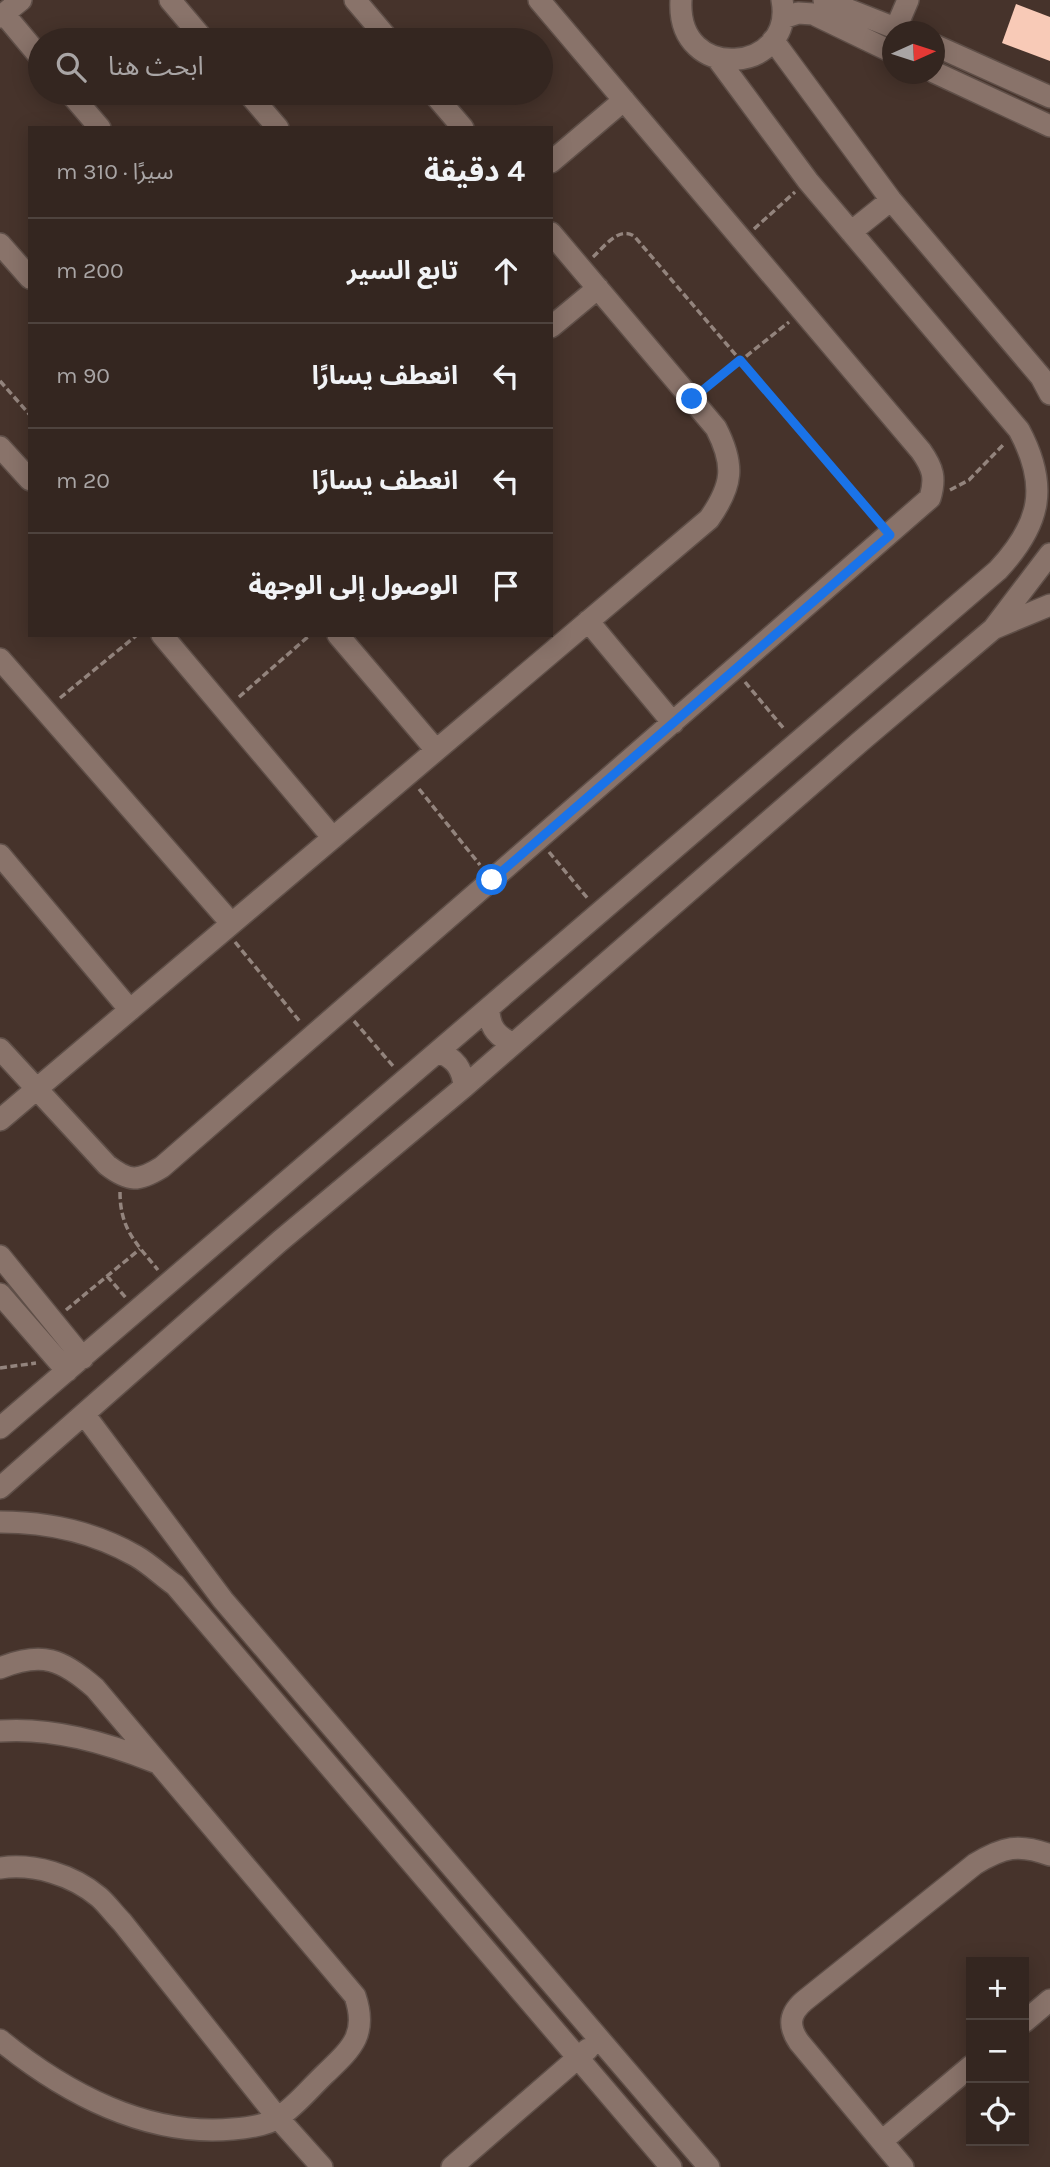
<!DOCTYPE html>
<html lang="ar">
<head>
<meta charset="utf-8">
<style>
  body { margin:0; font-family:Karla,"Noto Sans Arabic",sans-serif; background:#3c2e29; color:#f1f3f6; direction:rtl }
  .controls { position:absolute; right:21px; bottom:21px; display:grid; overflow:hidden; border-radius:0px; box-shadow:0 4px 18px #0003 }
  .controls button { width:63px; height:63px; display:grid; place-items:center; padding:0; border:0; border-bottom:2px solid #4e433e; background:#342620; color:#f1f3f6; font:35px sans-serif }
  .compass { position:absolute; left:882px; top:21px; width:63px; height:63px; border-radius:50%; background:#342620; box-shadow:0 4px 18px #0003; rotate:87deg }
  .stop { position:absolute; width:21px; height:21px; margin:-16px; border:5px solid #1a73e8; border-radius:50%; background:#fff }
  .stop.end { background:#1a73e8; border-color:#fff; box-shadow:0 2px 7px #0008 }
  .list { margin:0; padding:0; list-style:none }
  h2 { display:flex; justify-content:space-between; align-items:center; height:91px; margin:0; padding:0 28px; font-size:30px }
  h2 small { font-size:23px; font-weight:400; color:#a9a5a5 }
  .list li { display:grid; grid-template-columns:46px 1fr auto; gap:21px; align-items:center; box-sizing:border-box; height:105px; padding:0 28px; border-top:2px solid #4e433e }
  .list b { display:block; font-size:26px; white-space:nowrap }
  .list em { font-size:23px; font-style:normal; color:#a9a5a5 }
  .icon { flex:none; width:38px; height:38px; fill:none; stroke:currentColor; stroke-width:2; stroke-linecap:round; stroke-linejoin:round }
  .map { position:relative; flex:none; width:1050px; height:2167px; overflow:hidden; direction:ltr }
  .search { position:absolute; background:#342620; box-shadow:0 4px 18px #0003; left:28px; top:28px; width:525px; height:77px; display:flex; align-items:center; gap:18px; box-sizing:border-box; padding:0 24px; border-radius:38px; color:#a9a5a5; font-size:26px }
  .panel { position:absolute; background:#342620; box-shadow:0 4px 18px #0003; left:28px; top:126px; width:525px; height:511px; border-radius:0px; direction:rtl }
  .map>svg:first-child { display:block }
  .building { fill:#f8cab7 }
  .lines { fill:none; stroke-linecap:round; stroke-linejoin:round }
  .minor-casing { stroke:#5f4f48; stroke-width:24 }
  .path { stroke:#93847d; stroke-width:3.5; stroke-dasharray:7 3.5; stroke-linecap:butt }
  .minor { stroke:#89736a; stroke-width:21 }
  .route { stroke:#1a73e8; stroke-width:9 }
</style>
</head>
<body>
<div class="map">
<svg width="1050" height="2167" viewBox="0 0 1050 2167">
  <rect width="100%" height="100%" fill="#46332b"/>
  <!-- building -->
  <path class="building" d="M1016,4L1050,17V61L1002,43Z"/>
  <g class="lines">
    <defs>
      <path id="minor" d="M170,0L204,40
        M355,0L389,40
        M681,0C676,85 796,73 782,0
        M824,0L905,32
        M4,14L40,57
        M0,17L21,0
        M783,18L798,13L813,14L892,52
        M896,28L908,0
        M773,40L891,200L1041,377L1050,394
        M934,45L1050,97
        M934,72L1050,126
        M70,93L100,128
        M248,93L278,128
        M433,93L463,128
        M551,162L624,100
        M851,232L891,200
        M0,244L30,278
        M551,327L598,288
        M0,447L30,480
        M588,621L673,723
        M995,628L1050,605
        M162,635L333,838
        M338,635L436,750
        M0,659L231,923
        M0,855L130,1010
        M489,1009C489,1027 497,1037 513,1043
        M0,1049L107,1165C129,1182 138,1182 162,1167L930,498C936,478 933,468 921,451L539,0
        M438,1052C455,1058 463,1069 464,1087
        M0,1120L709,519C733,485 735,465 716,428L551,233
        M0,1256L83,1358
        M0,1294L67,1371
        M84,1414L223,1600L709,2167
        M0,1428L998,570C1041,524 1049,486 1019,430L808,181L717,58
        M0,1488L280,1241L464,1087L861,741L993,629L1050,554
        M0,1522C48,1522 94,1532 136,1556C150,1564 162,1576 175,1585L671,2167
        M0,1668C42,1651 62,1659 95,1688L355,1996C368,2034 352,2048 326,2073C311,2087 296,2106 279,2117C268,2125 246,2128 233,2129C147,2137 65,2093 0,2040
        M0,1731C53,1727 106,1743 155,1762
        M0,1868C34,1863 73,1875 99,1897C107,1904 114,1914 122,1922L278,2118L322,2167
        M1024,2022L1050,2000
        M882,2141L971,2066
        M452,2167L588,2049
        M903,2167L799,2042C788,2026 789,2014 804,2001L975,1864C1003,1847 1019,1843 1050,1855"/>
    </defs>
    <!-- minor casing -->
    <use href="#minor" class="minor-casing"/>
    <!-- path -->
    <path class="path" d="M754,229L795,192
      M593,257C604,247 619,226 634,236L877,520
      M0,381L30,415
      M705,389L789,322
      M950,490L969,480L1005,443
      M745,682L785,730
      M239,697L310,635
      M60,698L137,635
      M419,789L480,865
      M549,852L589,900
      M235,942L301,1023
      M354,1021L393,1066
      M120,1192C120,1229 136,1243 158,1270
      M107,1276L126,1298
      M66,1310L140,1249
      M0,1368L36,1363"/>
    <!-- minor -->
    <use href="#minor" class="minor"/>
  </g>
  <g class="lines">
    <!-- route -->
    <path class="route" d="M492,880L890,535L740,360L692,399"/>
  </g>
</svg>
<div class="controls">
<button>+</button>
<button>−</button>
<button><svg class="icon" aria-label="locate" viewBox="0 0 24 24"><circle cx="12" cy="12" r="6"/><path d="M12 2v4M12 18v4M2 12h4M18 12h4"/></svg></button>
</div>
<svg class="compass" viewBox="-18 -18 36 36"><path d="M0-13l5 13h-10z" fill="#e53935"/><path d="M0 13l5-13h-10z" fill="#a9a5a5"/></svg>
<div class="stop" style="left:492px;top:880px"></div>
<div class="stop end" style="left:692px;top:399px"></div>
<div class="search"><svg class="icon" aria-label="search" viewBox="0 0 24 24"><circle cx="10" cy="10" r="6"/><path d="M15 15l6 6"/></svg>ابحث هنا</div>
<section class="panel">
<h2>4 دقيقة<small>سيرًا · 310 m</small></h2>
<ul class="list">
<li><svg class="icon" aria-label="ahead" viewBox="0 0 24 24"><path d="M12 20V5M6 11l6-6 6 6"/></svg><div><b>تابع السير</b></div><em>200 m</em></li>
<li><svg class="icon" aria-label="left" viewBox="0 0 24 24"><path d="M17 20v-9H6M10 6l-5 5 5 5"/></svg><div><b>انعطف يسارًا</b></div><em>90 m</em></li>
<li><svg class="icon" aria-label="left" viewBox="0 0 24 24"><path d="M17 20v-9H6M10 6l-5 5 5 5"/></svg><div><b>انعطف يسارًا</b></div><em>20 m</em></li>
<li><svg class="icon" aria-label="arrive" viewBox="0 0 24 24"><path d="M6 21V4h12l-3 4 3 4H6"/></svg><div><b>الوصول إلى الوجهة</b></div></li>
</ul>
</section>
</div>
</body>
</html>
